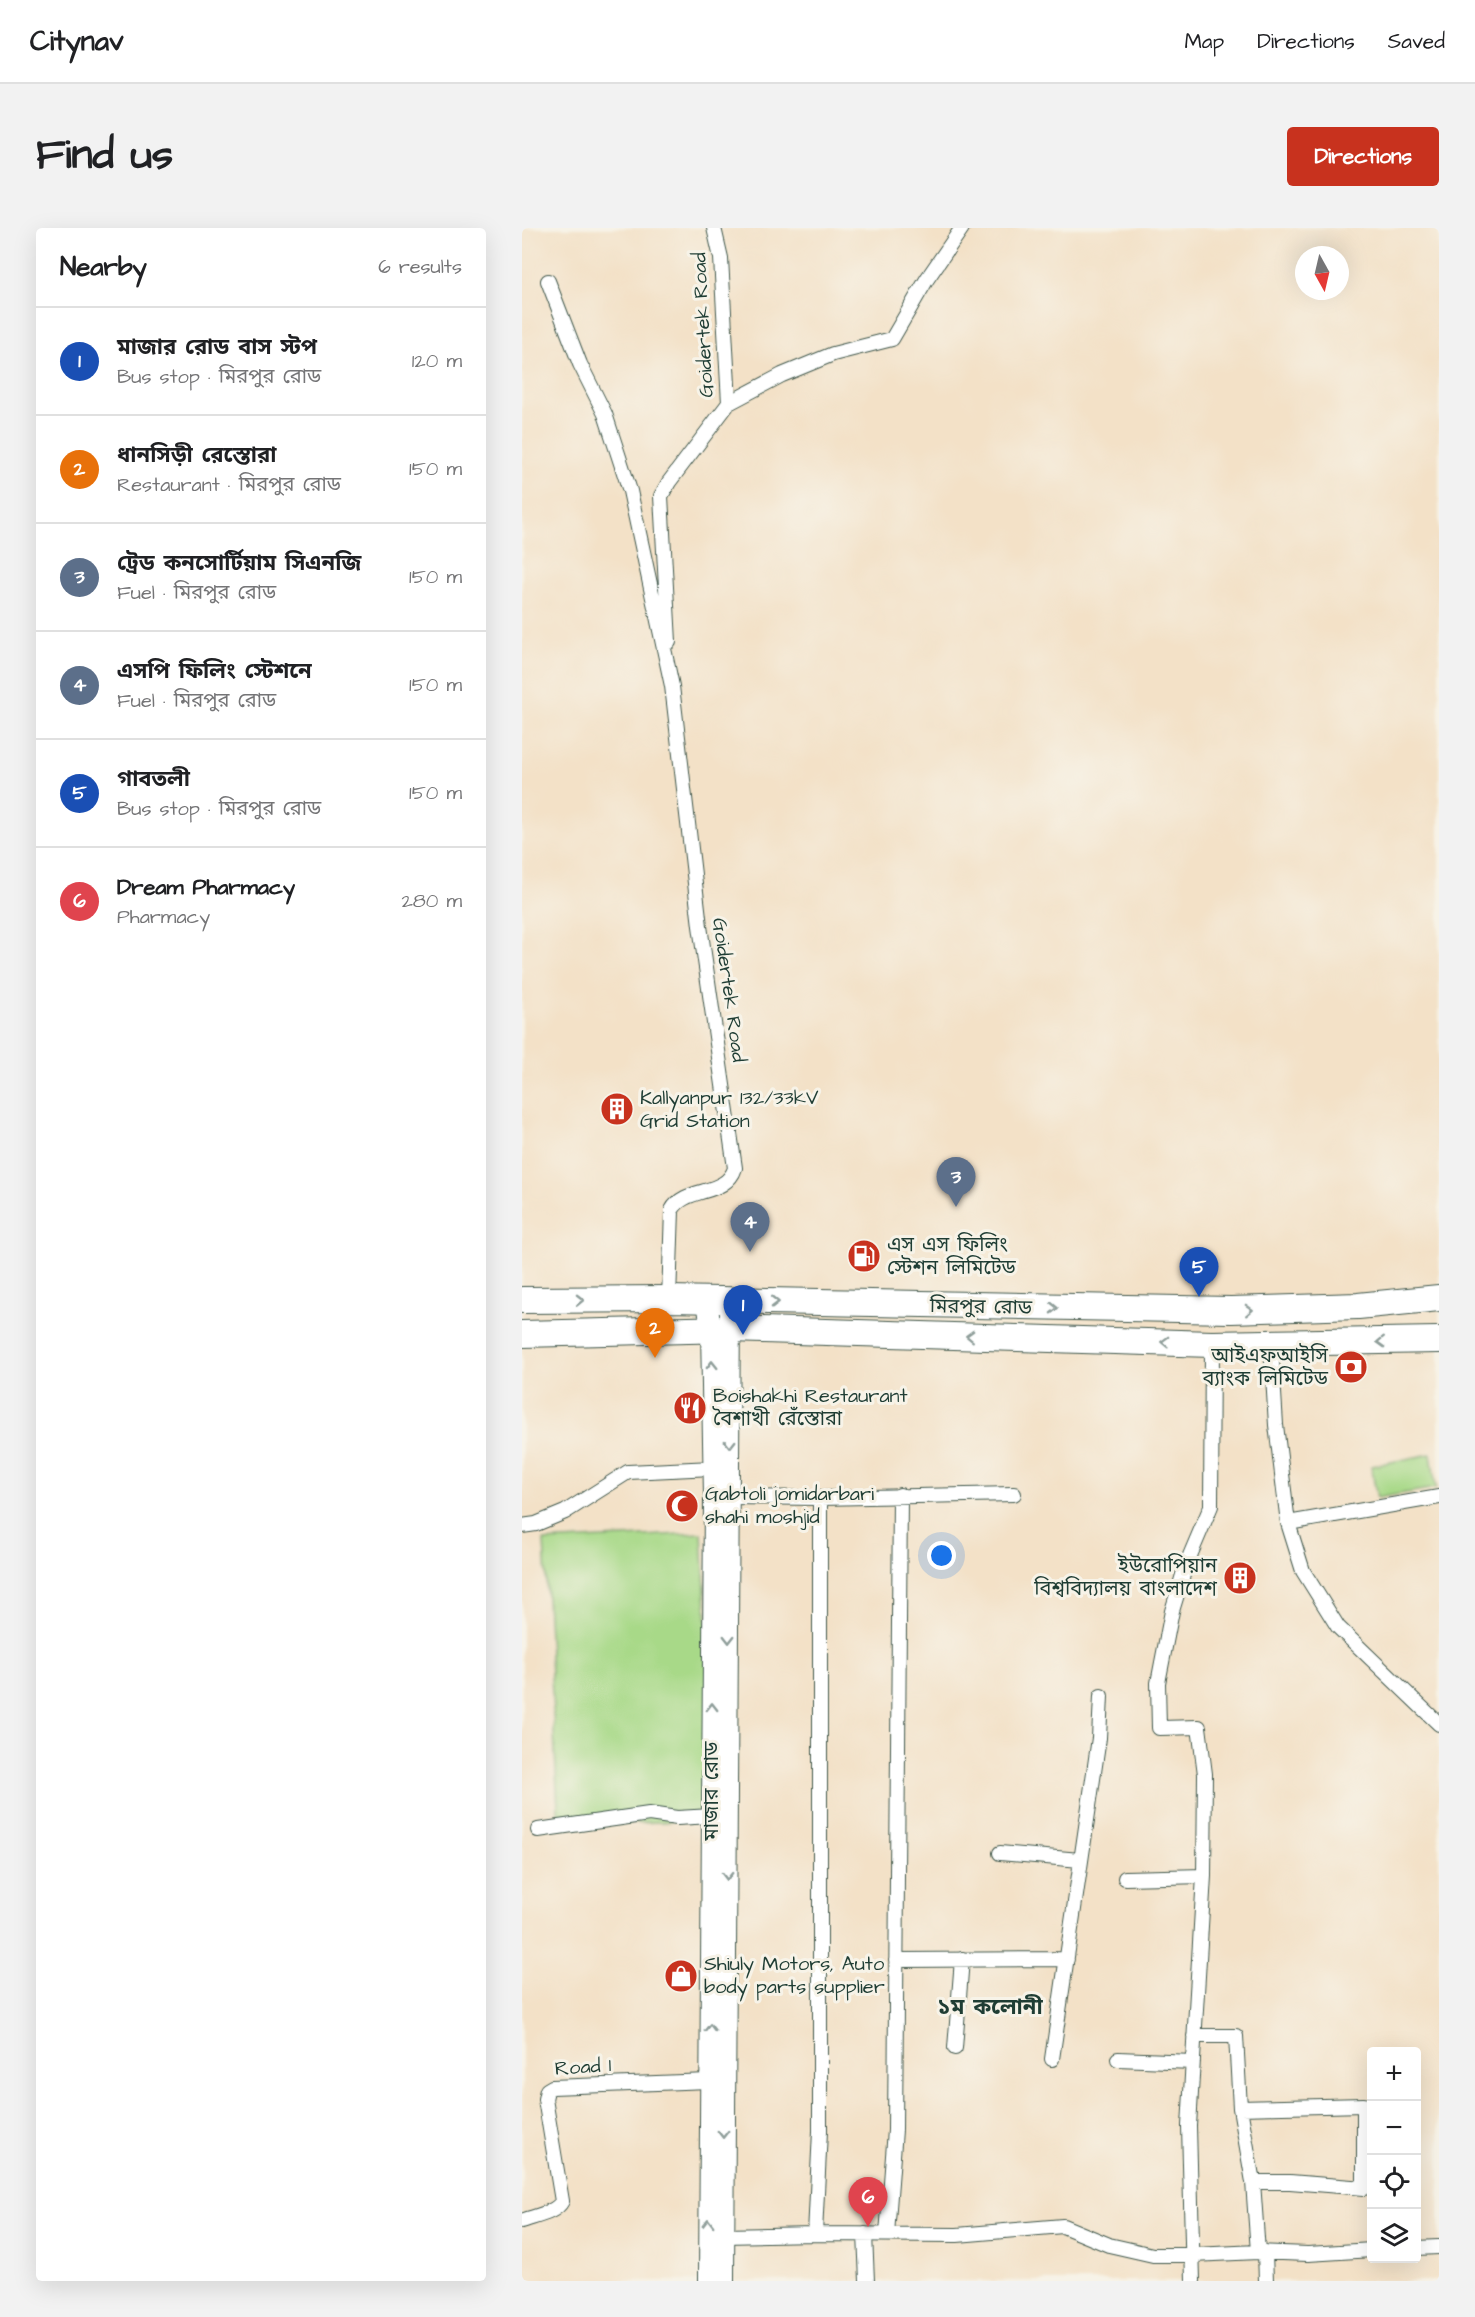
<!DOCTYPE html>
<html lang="en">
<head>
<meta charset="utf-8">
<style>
  body { margin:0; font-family:"Architects Daughter","Noto Sans Bengali",sans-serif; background:#f2f2f2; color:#202124 }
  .controls { position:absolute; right:18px; bottom:18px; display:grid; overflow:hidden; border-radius:6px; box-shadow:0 6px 24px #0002 }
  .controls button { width:54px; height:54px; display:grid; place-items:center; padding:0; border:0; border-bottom:2px solid #e0e0e0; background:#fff; color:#202124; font:30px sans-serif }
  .compass { position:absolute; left:773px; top:18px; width:54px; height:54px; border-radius:50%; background:#fff; box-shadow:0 6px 24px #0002; rotate:172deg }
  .you { position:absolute; left:420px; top:1328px; width:21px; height:21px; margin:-15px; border:4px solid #fff; border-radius:50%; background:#1a73e8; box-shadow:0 0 0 9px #1a73e833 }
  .badge { display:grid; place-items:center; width:39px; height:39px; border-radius:50%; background:#c8321e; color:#fff; font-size:20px; font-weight:700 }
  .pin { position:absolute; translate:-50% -50px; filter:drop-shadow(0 2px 3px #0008) }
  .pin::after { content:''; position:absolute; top:32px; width:21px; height:18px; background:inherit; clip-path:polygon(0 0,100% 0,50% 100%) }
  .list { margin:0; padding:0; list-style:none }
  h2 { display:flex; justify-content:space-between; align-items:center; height:78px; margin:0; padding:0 24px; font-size:26px }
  h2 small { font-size:20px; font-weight:400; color:#757577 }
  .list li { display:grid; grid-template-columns:39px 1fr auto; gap:18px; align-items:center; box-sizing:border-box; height:108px; padding:0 24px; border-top:2px solid #e0e0e0 }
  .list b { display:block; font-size:22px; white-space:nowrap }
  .list p { margin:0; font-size:20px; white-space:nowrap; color:#757577 }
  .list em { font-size:20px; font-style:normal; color:#757577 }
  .icon { flex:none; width:33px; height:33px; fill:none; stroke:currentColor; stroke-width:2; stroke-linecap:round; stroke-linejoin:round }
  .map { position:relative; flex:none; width:917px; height:2053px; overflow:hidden; border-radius:6px }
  header { display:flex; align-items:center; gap:36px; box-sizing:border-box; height:84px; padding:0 30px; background:#fff; border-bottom:2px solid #e0e0e0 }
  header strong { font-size:28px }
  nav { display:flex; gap:33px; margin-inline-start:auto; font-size:21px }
  .intro { display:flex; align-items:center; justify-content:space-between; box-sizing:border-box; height:144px; padding:0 36px }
  h1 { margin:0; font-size:42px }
  .button { padding:15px 27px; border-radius:6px; background:#c8321e; color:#fff; font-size:21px; font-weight:700 }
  main { display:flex; gap:36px; padding:0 36px }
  aside { flex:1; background:#fff; border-radius:6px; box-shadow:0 6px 24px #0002 }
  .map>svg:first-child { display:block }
  .green { fill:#a8d988; stroke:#648b5e; stroke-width:1.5 }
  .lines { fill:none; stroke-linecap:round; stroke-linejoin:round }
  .street-casing { stroke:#3f564a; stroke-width:16 }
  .secondary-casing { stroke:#3f564a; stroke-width:22 }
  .highway-casing { stroke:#3f564a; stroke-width:28 }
  .street { stroke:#fff; stroke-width:14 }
  .secondary { stroke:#fff; stroke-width:20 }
  .highway { stroke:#fff; stroke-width:26 }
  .oneway { stroke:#8f9e9a }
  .labels { text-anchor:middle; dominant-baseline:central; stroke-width:6; stroke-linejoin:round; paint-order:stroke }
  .street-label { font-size:20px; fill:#1f3d34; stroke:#f7f3e8 }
  .poi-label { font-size:20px; fill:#1f3d34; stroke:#f7f3e8; text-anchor:start }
  .quarter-label { font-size:22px; font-weight:bold; fill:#1f3d34; stroke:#f7f3e8 }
</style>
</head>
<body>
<header>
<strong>Citynav</strong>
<nav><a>Map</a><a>Directions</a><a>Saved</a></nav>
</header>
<div class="intro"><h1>Find us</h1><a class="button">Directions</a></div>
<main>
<aside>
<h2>Nearby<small>6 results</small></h2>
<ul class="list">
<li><span class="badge" style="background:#1a4fb4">1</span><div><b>মাজার রোড বাস স্টপ</b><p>Bus stop · মিরপুর রোড</p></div><em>120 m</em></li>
<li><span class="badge" style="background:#e8710a">2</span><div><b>ধানসিড়ী রেস্তোরা</b><p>Restaurant · মিরপুর রোড</p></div><em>150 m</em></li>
<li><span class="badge" style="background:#5c6f8a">3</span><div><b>ট্রেড কনসোর্টিয়াম সিএনজি</b><p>Fuel · মিরপুর রোড</p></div><em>150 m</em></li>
<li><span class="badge" style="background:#5c6f8a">4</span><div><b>এসপি ফিলিং স্টেশনে</b><p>Fuel · মিরপুর রোড</p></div><em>150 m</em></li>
<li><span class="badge" style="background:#1a4fb4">5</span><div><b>গাবতলী</b><p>Bus stop · মিরপুর রোড</p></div><em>150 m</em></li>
<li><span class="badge" style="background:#e0444e">6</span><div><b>Dream Pharmacy</b><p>Pharmacy</p></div><em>280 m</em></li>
</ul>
</aside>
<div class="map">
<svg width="917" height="2053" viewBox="0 0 917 2053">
  <rect width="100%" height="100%" fill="#f7f3e8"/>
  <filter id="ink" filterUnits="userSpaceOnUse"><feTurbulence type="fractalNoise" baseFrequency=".0167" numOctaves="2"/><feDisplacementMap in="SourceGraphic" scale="12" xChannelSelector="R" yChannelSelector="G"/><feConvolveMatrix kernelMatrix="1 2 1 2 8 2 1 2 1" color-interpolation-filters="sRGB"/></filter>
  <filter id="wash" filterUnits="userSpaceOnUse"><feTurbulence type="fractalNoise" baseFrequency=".008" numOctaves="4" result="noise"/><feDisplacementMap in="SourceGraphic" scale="24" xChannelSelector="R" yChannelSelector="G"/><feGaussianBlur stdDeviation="1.35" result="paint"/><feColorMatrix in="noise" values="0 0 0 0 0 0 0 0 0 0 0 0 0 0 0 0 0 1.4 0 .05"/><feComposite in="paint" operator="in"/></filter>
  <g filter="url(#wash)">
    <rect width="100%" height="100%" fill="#f3e1c7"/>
    <!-- green -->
    <path class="green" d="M909,1226L914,1260L855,1270L849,1238Z
      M180,1305L195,1591L37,1599L22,1313Z"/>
  </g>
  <g filter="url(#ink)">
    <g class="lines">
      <defs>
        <path id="street" d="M26,53L58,136L83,186L108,263L150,458L178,698L213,940C204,969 163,958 150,982L147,1071
          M207,175L260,147L311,126L370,111L405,51L440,0
          M147,414L139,268L147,254L207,175L199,30L192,0
          M749,1116L754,1197L766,1295L781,1343L816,1399L917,1496
          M207,1269L298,1270L492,1266
          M766,1295L917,1269
          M0,1298L14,1296L43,1284L106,1244L191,1240
          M16,1602L127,1586L155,1590L190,1588
          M478,1625L558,1632
          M682,1648L683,1546L677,1499L637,1500L636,1455L650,1383L664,1337L689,1278L690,1116
          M603,1650L682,1648L667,1898L671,2053
          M374,1732L545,1731
          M672,1808H714L718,1880L842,1877V1960L768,1954H731L736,2024
          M433,1820L440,1731
          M530,1831L577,1510L579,1468
          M596,1831L671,1834
          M718,1880L731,1954
          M0,1993C13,1988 34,1985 40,1973L23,1871L25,1862L30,1859L187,1853
          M293,2006L298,1903V1270
          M343,2006L345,2053
          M365,2006L373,1902L378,1267
          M202,2008L293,2006L435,2007L541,1998L587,2017L631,2027H671L736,2024L786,2026L850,2022
          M894,2020L917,2019
          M743,2024L744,2053"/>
        <path id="secondary" d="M185,1072L189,1102L192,1269L187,2053
          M202,2053C201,1726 209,1400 208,1073"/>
        <path id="highway" d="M0,1072L147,1071L709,1082L836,1078L917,1070
          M0,1106L208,1101L690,1116L917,1112"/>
      </defs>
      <!-- street casing -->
      <use href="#street" class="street-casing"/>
      <!-- secondary casing -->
      <use href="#secondary" class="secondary-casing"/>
      <!-- highway casing -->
      <use href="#highway" class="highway-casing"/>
      <!-- street -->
      <use href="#street" class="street"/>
      <!-- secondary -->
      <use href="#secondary" class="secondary"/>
      <!-- highway -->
      <use href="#highway" class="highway"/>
    </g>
    <!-- one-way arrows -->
    <defs><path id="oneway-chevron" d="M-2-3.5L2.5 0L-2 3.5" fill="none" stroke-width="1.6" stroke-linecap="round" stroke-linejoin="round" transform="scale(1.5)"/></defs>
    <g class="oneway">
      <use href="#oneway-chevron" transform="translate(58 1072) rotate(-1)"/>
      <use href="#oneway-chevron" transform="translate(253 1074) rotate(1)"/>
      <use href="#oneway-chevron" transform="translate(532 1080) rotate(1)"/>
      <use href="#oneway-chevron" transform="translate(727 1082) rotate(-2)"/>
      <use href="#oneway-chevron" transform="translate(448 1108) rotate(-178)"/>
      <use href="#oneway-chevron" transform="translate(643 1114) rotate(-178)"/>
      <use href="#oneway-chevron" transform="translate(859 1114) rotate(178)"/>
      <use href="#oneway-chevron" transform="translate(190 1137) rotate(-91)"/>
      <use href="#oneway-chevron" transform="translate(208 1216) rotate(90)"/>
      <use href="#oneway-chevron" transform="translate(207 1411) rotate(90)"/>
      <use href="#oneway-chevron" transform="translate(190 1479) rotate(-90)"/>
      <use href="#oneway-chevron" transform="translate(205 1648) rotate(91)"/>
      <use href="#oneway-chevron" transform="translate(188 1800) rotate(-89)"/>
      <use href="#oneway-chevron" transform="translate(201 1906) rotate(90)"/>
      <use href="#oneway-chevron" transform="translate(186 1995) rotate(-90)"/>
    </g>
  </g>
  <!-- icons -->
  <defs>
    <symbol id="building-disc" viewBox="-11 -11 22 22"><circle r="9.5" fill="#c8321e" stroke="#f7f3e8"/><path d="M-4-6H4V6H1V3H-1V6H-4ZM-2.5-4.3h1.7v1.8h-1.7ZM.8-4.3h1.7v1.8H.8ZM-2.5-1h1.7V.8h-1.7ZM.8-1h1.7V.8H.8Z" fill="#fff"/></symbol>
    <symbol id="fuel-disc" viewBox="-11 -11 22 22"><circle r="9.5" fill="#c8321e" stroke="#f7f3e8"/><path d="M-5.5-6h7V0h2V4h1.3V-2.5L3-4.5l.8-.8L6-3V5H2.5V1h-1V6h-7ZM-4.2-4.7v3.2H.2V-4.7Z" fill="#fff"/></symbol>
    <symbol id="bank-disc" viewBox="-11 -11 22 22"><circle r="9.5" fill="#c8321e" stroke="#f7f3e8"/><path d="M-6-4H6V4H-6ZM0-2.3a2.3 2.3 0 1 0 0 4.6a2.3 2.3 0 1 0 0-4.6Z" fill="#fff"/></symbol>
    <symbol id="restaurant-disc" viewBox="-11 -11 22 22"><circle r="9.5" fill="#c8321e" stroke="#f7f3e8"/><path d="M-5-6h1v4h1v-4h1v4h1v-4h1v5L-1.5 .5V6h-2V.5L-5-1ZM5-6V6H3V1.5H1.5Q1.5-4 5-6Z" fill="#fff"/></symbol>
    <symbol id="mosque-disc" viewBox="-11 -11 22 22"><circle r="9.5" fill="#c8321e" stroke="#f7f3e8"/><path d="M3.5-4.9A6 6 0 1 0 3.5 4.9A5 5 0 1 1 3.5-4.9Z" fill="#fff"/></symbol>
    <symbol id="shop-disc" viewBox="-11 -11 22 22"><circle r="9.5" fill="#c8321e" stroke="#f7f3e8"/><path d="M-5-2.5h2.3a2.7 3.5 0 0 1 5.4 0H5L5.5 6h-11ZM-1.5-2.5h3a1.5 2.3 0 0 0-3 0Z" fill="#fff"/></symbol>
  </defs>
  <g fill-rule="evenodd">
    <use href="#building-disc" x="76" y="862" width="38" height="38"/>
    <use href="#fuel-disc" x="323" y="1009" width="38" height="38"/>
    <use href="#bank-disc" x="810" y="1120" width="38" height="38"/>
    <use href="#restaurant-disc" x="149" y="1161" width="38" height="38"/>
    <use href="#mosque-disc" x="141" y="1259" width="38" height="38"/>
    <use href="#building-disc" x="699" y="1331" width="38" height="38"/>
    <use href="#shop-disc" x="140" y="1729" width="38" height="38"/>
  </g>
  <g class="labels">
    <!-- street labels -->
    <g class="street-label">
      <text transform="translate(181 97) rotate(-93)">Goidertek Road</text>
      <text transform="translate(207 762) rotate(82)">Goidertek Road</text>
      <text transform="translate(459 1079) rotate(1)">মিরপুর রোড</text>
      <text transform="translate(190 1563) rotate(-90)">মাজার রোড</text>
      <text transform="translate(61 1839) rotate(-4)">Road 1</text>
    </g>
    <!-- poi labels -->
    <g class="poi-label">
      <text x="118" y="870">Kallyanpur 132/33kV<tspan x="118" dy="23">Grid Station</tspan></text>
      <text x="365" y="1017">এস এস ফিলিং<tspan x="365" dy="23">স্টেশন লিমিটেড</tspan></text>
      <text x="806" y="1128" text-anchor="end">আইএফআইসি<tspan x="806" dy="23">ব্যাংক লিমিটেড</tspan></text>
      <text x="191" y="1168">Boishakhi Restaurant<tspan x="191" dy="23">বৈশাখী রেঁস্তোরা</tspan></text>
      <text x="183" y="1266">Gabtoli jomidarbari<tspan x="183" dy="23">shahi moshjid</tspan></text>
      <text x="695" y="1338" text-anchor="end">ইউরোপিয়ান<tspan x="695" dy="23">বিশ্ববিদ্যালয় বাংলাদেশ</tspan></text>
      <text x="182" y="1736">Shiuly Motors, Auto<tspan x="182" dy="23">body parts supplier</tspan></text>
    </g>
    <!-- quarter labels -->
    <g class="quarter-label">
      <text x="468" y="1779">১ম কলোনী</text>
    </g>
  </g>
</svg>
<div class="controls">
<button>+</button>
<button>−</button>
<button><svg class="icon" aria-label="locate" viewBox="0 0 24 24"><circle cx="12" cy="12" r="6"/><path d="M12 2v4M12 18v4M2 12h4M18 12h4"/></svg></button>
<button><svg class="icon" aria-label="layers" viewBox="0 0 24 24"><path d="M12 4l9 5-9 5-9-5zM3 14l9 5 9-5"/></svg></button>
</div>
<svg class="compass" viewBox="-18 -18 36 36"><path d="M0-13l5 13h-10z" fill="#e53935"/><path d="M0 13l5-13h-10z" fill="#757577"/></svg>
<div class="you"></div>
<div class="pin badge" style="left:221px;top:1107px;background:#1a4fb4">1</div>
<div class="pin badge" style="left:133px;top:1130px;background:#e8710a">2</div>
<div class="pin badge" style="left:434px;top:979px;background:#5c6f8a">3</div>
<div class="pin badge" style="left:228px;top:1024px;background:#5c6f8a">4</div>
<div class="pin badge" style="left:677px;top:1069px;background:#1a4fb4">5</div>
<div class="pin badge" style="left:346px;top:1999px;background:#e0444e">6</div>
</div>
</main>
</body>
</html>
